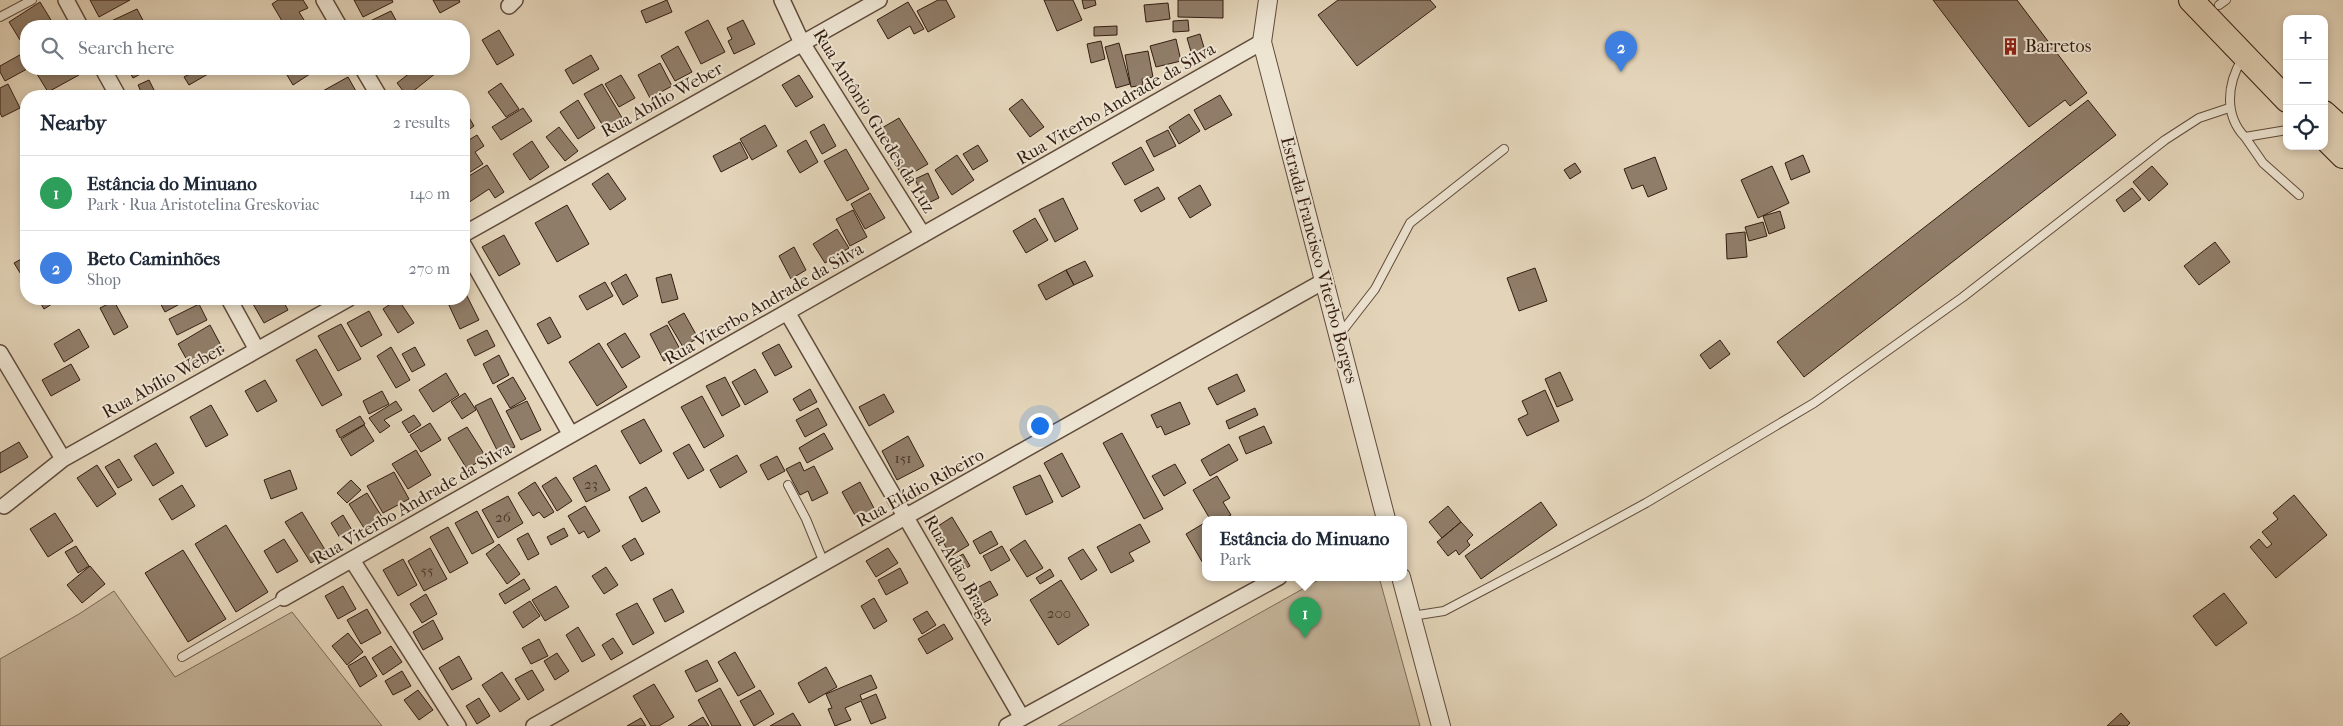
<!DOCTYPE html>
<html lang="en">
<head>
<meta charset="utf-8">
<style>
  body { margin:0; font-family:"IM FELL French Canon",serif; background:#f2f2f3; color:#1f2937 }
  .controls { position:absolute; right:15px; top:15px; display:grid; overflow:hidden; border-radius:10px; box-shadow:0 2px 8px #0003 }
  .controls button { width:45px; height:45px; display:grid; place-items:center; padding:0; border:0; border-bottom:1px solid #e0e1e3; background:#fff; color:#1f2937; font:25px sans-serif }
  .you { position:absolute; left:1039px; top:425px; width:18px; height:18px; margin:-12px; border:4px solid #fff; border-radius:50%; background:#1a73e8; box-shadow:0 0 0 8px #1a73e833 }
  .badge { display:grid; place-items:center; width:32px; height:32px; border-radius:50%; background:#8f2418; color:#fff; font-size:16px; font-weight:700 }
  .pin { position:absolute; translate:-50% -41px; filter:drop-shadow(0 1px 2px #0008) }
  .pin::after { content:''; position:absolute; top:26px; width:18px; height:15px; background:inherit; clip-path:polygon(0 0,100% 0,50% 100%) }
  .popup { position:absolute; left:1202px; top:516px; width:205px; height:65px; box-sizing:border-box; display:grid; place-content:center; border-radius:10px; background:#fff; filter:drop-shadow(0 1px 4px #0005); font-size:16px; white-space:nowrap; color:#747a83 }
  .popup b { font-size:19px; color:#1f2937 }
  .popup::after { content:''; position:absolute; left:50%; top:100%; margin-left:-10px; border:10px solid transparent; border-top-color:#fff }
  .list { margin:0; padding:0; list-style:none }
  h2 { display:flex; justify-content:space-between; align-items:center; height:65px; margin:0; padding:0 20px; font-size:21px }
  h2 small { font-size:16px; font-weight:400; color:#747a83 }
  .list li { display:grid; grid-template-columns:32px 1fr auto; gap:15px; align-items:center; box-sizing:border-box; height:75px; padding:0 20px; border-top:1px solid #e0e1e3 }
  .list b { display:block; font-size:19px; white-space:nowrap }
  .list p { margin:0; font-size:16px; white-space:nowrap; color:#747a83 }
  .list em { font-size:16px; font-style:normal; color:#747a83 }
  .icon { flex:none; width:28px; height:28px; fill:none; stroke:currentColor; stroke-width:2; stroke-linecap:round; stroke-linejoin:round }
  .map { position:relative; flex:none; width:2343px; height:726px; overflow:hidden }
  .search { position:absolute; background:#fff; box-shadow:0 2px 8px #0003; left:20px; top:20px; width:450px; height:55px; display:flex; align-items:center; gap:12px; box-sizing:border-box; padding:0 18px; border-radius:20px; color:#747a83; font-size:19px }
  .panel { position:absolute; background:#fff; box-shadow:0 2px 8px #0003; left:20px; top:90px; width:450px; height:215px; border-radius:20px }
  .map>svg:first-child { display:block }
  .green { fill:#c6b69d; stroke:#7d6a57 }
  .building { fill:#907d69; stroke:#341d11 }
  .lines { fill:none; stroke-linecap:round; stroke-linejoin:round }
  .service-casing { stroke:#604b3b; stroke-width:10 }
  .minor-casing { stroke:#604b3b; stroke-width:18 }
  .tertiary-casing { stroke:#604b3b; stroke-width:20 }
  .trunk-casing { stroke:#341d11; stroke-width:26 }
  .service { stroke:#ede4d2; stroke-width:8 }
  .minor { stroke:#ede4d2; stroke-width:15 }
  .tertiary { stroke:#ede4d2; stroke-width:18 }
  .trunk { stroke:#e4d5ba; stroke-width:24 }
  .labels { text-anchor:middle; dominant-baseline:central; stroke-width:4; stroke-linejoin:round; paint-order:stroke }
  .number-label { font-size:15px; fill:#4b3527 }
  .poi-label { font-size:18px; fill:#341d11; stroke:#ede4d2; text-anchor:start }
  .street-label { font-size:18px; fill:#341d11; stroke:#ede4d2 }
</style>
</head>
<body>
<div class="map">
<svg width="2343" height="726" viewBox="0 0 2343 726">
  <rect width="100%" height="100%" fill="#e4d5ba"/>
  <filter id="stains"><feTurbulence type="fractalNoise" baseFrequency=".004" numOctaves="4"/><feColorMatrix values="0 0 0 0 .2 0 0 0 0 .09 0 0 0 0 .02 0 0 0 .5 -.17"/></filter>
  <radialGradient id="worn" r=".72"><stop offset=".6" stop-color="#630" stop-opacity="0"/><stop offset="1" stop-color="#630" stop-opacity=".3"/></radialGradient>
  <!-- green -->
  <path class="green" d="M1324,577H1379L1420,726H1058Z
    M114,591L175,677L292,612L382,726H0V659L79,614Z"/>
  <!-- building -->
  <path class="building" d="M90,0H130L99,17Z
    M278,0H303L308,8L299,12L304,20L292,26H285L272,4Z
    M354,0H392L393,2L363,17Z
    M433,0H459L460,2L440,13Z
    M667,0L672,12L646,23L641,11Z
    M938,0H946L955,17L928,32L917,11Z
    M1044,0H1073L1082,20L1057,31Z
    M1082,0H1095L1096,5L1084,9Z
    M1178,0H1223V18L1178,17Z
    M1338,0H1430L1436,7L1357,66L1318,15Z
    M1933,0H2017L2087,93L2070,106L2065,100L2029,127Z
    M40,2L51,20L42,26H26V36L20,40L9,22Z
    M908,2L924,29L914,34L910,26L888,39L877,20Z
    M1168,3L1170,19L1146,22L1144,5Z
    M137,9L146,26H109L107,23Z
    M391,11L399,26H367L366,23Z
    M708,20L725,52L701,64L685,32Z
    M743,20L755,44L734,54L728,41L732,39L727,28Z
    M1188,20L1189,31L1173,32V21Z
    M1117,26V35L1094,36V27Z
    M499,30L514,55L497,65L482,40Z
    M1200,34L1205,51L1192,55L1187,38Z
    M1176,39L1181,61L1156,67L1150,46Z
    M1101,41L1105,59L1091,63L1087,44Z
    M1119,43L1130,84L1116,88L1105,47Z
    M678,46L692,72L675,81L661,56Z
    M1148,51L1153,77L1142,79L1143,85L1131,87L1125,55Z
    M25,52L27,69L5,81L0,72V66Z
    M591,55L599,69L573,84L565,70Z
    M660,63L672,86L650,98L638,75Z
    M47,69H75L79,75L48,92L37,74Z
    M128,69H150L133,78Z
    M199,69H205L208,74L189,85L184,77Z
    M286,69H311L313,72L293,85L284,70Z
    M415,69H433L436,73L407,96L397,83Z
    M621,75L635,98L619,107L605,84Z
    M799,75L813,97L796,107L782,85Z
    M348,77L357,93L352,96H323L321,92Z
    M149,80L157,96H143L138,85Z
    M501,83L519,109L506,117L488,92Z
    M8,84L20,108L2,117L0,113V88Z
    M602,84L624,121L606,131L584,94Z
    M1220,95L1232,115L1205,130L1194,110Z
    M1022,99L1044,127L1030,137L1009,109Z
    M578,100L595,128L578,139L560,112Z
    M2088,100L2116,135L1804,377L1777,342Z
    M523,108L532,121L501,140L492,127Z
    M464,109L474,126L464,133Z
    M1189,114L1200,131L1179,144L1169,127Z
    M899,118L928,164L904,178L875,132Z
    M824,124L836,146L822,154L810,132Z
    M765,125L777,146L752,160L740,139Z
    M559,127L578,151L565,161L546,137Z
    M1168,130L1176,146L1154,157L1146,141Z
    M477,135L484,146L475,152L483,164L464,176V143Z
    M806,140L818,162L800,173L787,151Z
    M532,141L549,167L530,180L513,154Z
    M740,142L748,158L721,172L713,156Z
    M978,145L988,161L973,170L963,154Z
    M1141,147L1154,170L1125,185L1112,163Z
    M846,149L869,189L847,201L824,161Z
    M957,155L974,180L952,195L935,170Z
    M1803,155L1810,172L1791,180L1785,163Z
    M1655,157L1667,189L1648,197L1643,185L1632,189L1624,169Z
    M1575,163L1581,172L1570,179L1564,170Z
    M487,165L504,192L495,198L489,189L465,205L464,179Z
    M1772,166L1789,203L1758,218L1741,180Z
    M2152,166L2168,184L2149,201L2133,182Z
    M608,173L626,199L610,210L592,184Z
    M928,173L939,198L926,204L915,179Z
    M1200,185L1211,205L1190,218L1178,198Z
    M1158,187L1165,199L1141,212L1134,200Z
    M2132,188L2141,199L2124,212L2116,200Z
    M870,193L885,218L865,229L851,204Z
    M1063,198L1078,229L1055,242L1039,210Z
    M567,205L589,244L557,262L535,223Z
    M853,210L867,237L850,246L836,219Z
    M1780,211L1785,228L1769,234L1763,216Z
    M1035,218L1048,240L1026,253L1013,231Z
    M1763,222L1767,236L1749,241L1745,227Z
    M837,229L849,248L825,263L813,244Z
    M1745,232L1747,257L1727,259L1726,234Z
    M504,235L520,264L499,276L482,247Z
    M2215,242L2230,262L2199,285L2184,266Z
    M794,247L806,270L791,279L779,256Z
    M25,257L26,273L22,276L14,263Z
    M1085,261L1093,276L1074,285L1066,270Z
    M1535,268L1547,301L1519,311L1507,278Z
    M1066,270L1074,285L1046,300L1038,285Z
    M626,274L638,296L623,305L611,283Z
    M671,274L678,299L662,303L656,278Z
    M605,282L613,296L587,310L579,296Z
    M465,292L479,320L460,329L447,301L452,299H464Z
    M38,299H60L44,309Z
    M158,299H189L165,312Z
    M262,299H282L288,310L264,323L253,304Z
    M398,299L414,323L398,333L383,309Z
    M114,301L128,327L114,335L100,308Z
    M199,304L207,320L177,335L169,319Z
    M369,311L382,335L361,347L347,323Z
    M684,313L698,338L683,347L668,322Z
    M550,317L561,337L548,344L537,324Z
    M341,324L361,359L338,371L318,336Z
    M210,325L224,351L192,369L178,344Z
    M667,325L681,351L664,361L650,334Z
    M79,329L89,347L64,362L54,344Z
    M487,330L495,346L475,356L467,340Z
    M625,333L640,357L622,368L607,344Z
    M1720,340L1730,354L1710,369L1700,355Z
    M599,343L627,387L597,406L569,362Z
    M779,344L792,367L775,376L762,353Z
    M391,347L410,380L396,388L377,356Z
    M415,347L425,365L412,372L402,354Z
    M316,349L342,395L322,406L296,360Z
    M499,355L509,375L493,384L483,364Z
    M71,364L80,380L51,396L42,380Z
    M755,369L768,392L745,405L732,382Z
    M1560,372L1573,400L1557,407L1545,379Z
    M446,373L459,395L433,412L419,390Z
    M1237,374L1245,391L1217,405L1208,388Z
    M513,377L526,399L510,408L497,386Z
    M725,377L740,406L722,416L706,386Z
    M265,380L277,401L257,412L245,391Z
    M810,389L817,402L800,411L793,399Z
    M1545,390L1559,421L1527,436L1518,419L1528,414L1522,401Z
    M382,391L389,404L369,414L363,401Z
    M465,393L476,410L462,419L451,402Z
    M884,394L894,412L869,426L859,407Z
    M702,396L724,436L704,448L681,407Z
    M491,398L515,447L499,454L475,406Z
    M396,401L402,410L384,420L390,426L380,433L369,418Z
    M527,401L541,430L521,440L506,411Z
    M1180,402L1190,424L1165,435L1161,426L1157,428L1151,415Z
    M211,405L228,435L206,447L190,417Z
    M818,408L827,425L805,437L796,420Z
    M1255,408L1258,415L1229,429L1226,421Z
    M414,415L421,425L409,433L402,422Z
    M360,416L365,424L340,438L336,430Z
    M644,419L662,451L640,464L621,431Z
    M430,423L441,440L421,452L410,435Z
    M364,425L374,441L351,456L341,439Z
    M1264,426L1272,443L1246,454L1239,437Z
    M467,427L486,457L467,469L448,438Z
    M824,433L833,449L807,463L799,448Z
    M1122,433L1163,509L1144,519L1103,443Z
    M908,436L924,466L897,480L882,451Z
    M19,442L28,457L0,473V453Z
    M156,443L174,473L153,486L134,456Z
    M689,444L704,470L688,479L673,453Z
    M1229,444L1238,460L1210,476L1201,460Z
    M416,450L431,475L408,489L392,464Z
    M1062,453L1080,487L1062,497L1044,463Z
    M737,455L747,472L720,488L710,470Z
    M777,456L785,471L768,480L760,465Z
    M119,459L132,480L118,488L105,467Z
    M800,462L804,471L814,466L828,493L812,501L808,491L800,495L786,469Z
    M1175,464L1186,483L1164,496L1152,476Z
    M97,465L116,494L97,507L77,478Z
    M596,465L610,490L586,502L573,478Z
    M290,470L297,489L271,499L264,480Z
    M394,472L409,499L383,513L367,486Z
    M1040,475L1053,502L1026,515L1013,487Z
    M1217,476L1230,498L1223,502L1231,515L1223,519H1210L1193,490Z
    M556,477L572,501L557,511L542,486Z
    M351,480L361,490L347,503L337,493Z
    M535,482L554,512L544,518L539,512L533,516L518,493Z
    M860,482L875,510L857,519L842,492Z
    M182,485L195,506L172,520L159,499Z
    M646,487L660,512L642,522L629,497Z
    M367,493L382,517L364,528L349,504Z
    M2294,495L2327,535L2276,578L2250,547L2259,539L2267,548L2272,544L2262,532L2278,519L2273,513Z
    M508,496L523,523L498,538L482,510Z
    M1541,502L1557,525L1481,579L1465,556Z
    M585,506L600,531L588,538L584,531L579,534L568,516Z
    M1448,506L1461,522L1442,538L1429,522Z
    M477,511L494,542L472,554L455,523Z
    M302,512L327,553L311,563L285,522Z
    M55,513L73,541L48,557L30,529Z
    M343,515L352,530L340,538L331,523Z
    M952,517L969,545L951,556L935,528Z
    M1206,522V564L1204,565L1186,534Z
    M1461,522L1473,535L1467,541L1470,545L1459,555L1456,550L1448,556L1437,542Z
    M1140,524L1150,542L1129,553L1134,561L1111,573L1097,547Z
    M226,525L268,592L236,612L195,544Z
    M448,527L468,563L450,573L430,537Z
    M564,528L568,536L551,545L547,537Z
    M991,531L998,544L980,554L973,541Z
    M528,533L539,554L528,560L517,539Z
    M635,538L644,554L631,561L622,546Z
    M284,539L298,561L277,573L264,551Z
    M1025,540L1043,568L1027,577L1010,550Z
    M499,544L520,574L507,584L486,554Z
    M76,546L89,566L78,573L65,552Z
    M1002,546L1010,560L991,571L983,556Z
    M430,548L447,579L424,591L408,561Z
    M888,548L898,563L876,577L866,561Z
    M1083,549L1097,570L1081,580L1068,558Z
    M183,550L226,619L188,642L145,573Z
    M963,554L970,566L956,574L949,562Z
    M403,559L417,585L398,596L383,570Z
    M90,566L105,584L82,603L67,585Z
    M606,567L618,585L604,594L592,576Z
    M900,568L908,583L886,595L878,580Z
    M1050,569L1054,576L1040,584L1036,578Z
    M524,579L530,589L505,604L499,594Z
    M1061,580L1089,625L1058,645L1030,600Z
    M990,581L998,595L977,606L969,592Z
    M343,586L356,609L338,619L325,596Z
    M556,586L569,607L545,621L532,600Z
    M672,589L684,612L665,622L653,599Z
    M2224,593L2247,623L2216,646L2193,616Z
    M426,594L437,614L422,623L410,604Z
    M874,598L887,621L874,629L861,606Z
    M530,601L540,616L523,628L513,612Z
    M637,603L654,633L633,645L616,614Z
    M367,609L381,633L361,644L347,620Z
    M927,611L936,625L922,634L913,619Z
    M433,620L443,639L423,650L413,632Z
    M944,624L953,639L927,654L918,639Z
    M578,627L595,655L582,662L566,635Z
    M348,633L363,652L347,665L332,646Z
    M613,638L623,653L611,660L602,645Z
    M539,639L548,656L531,664L522,648Z
    M391,646L402,662L383,675L372,658Z
    M735,652L755,687L738,696L718,662Z
    M557,653L569,671L555,680L544,661Z
    M365,656L377,676L360,687L348,666Z
    M459,656L472,679L452,690L439,668Z
    M707,660L718,681L696,692L685,671Z
    M826,667L837,687L809,703L798,683Z
    M532,670L544,690L528,700L515,679Z
    M402,671L411,686L393,695L385,681Z
    M502,672L520,699L500,712L482,685Z
    M871,675L877,688L860,695L862,700L876,694L886,718L871,724L861,701L845,708L851,720L835,726L828,709L832,708L826,694Z
    M654,684L674,717L659,726H651L633,696Z
    M720,688L741,726H712L698,700Z
    M418,690L433,710L419,720L404,700Z
    M760,690L774,714L754,726L740,701Z
    M479,698L490,716L477,724L466,706Z
    M793,713L801,726H770Z
    M2121,713L2130,723L2127,726H2107Z
    M703,717L709,726H688Z
    M641,718L646,726H627Z"/>
  <g class="lines">
    <defs>
      <path id="service" d="M2219,5L2226,0
        M0,17L32,0
        M2242,59C2227,84 2224,115 2245,137L2287,130
        M2245,137L2263,163L2299,195
        M1340,334L1375,289L1410,223L1504,149
        M788,485L806,519L824,563
        M1412,616L1444,611L1556,552L1646,503L1814,403L1963,297L2165,140L2199,118L2229,108
        M182,657L284,598"/>
      <path id="minor" d="M66,0L80,26
        M324,0L339,26
        M782,0L802,43L923,235
        M509,6L515,0
        M103,69L118,96
        M363,69L379,96
        M464,234L879,0
        M464,246L571,435
        M229,299L257,350
        M787,312L1022,718
        M0,353L63,459
        M4,506L63,459L348,299
        M352,560L458,726
        M284,598L1262,42
        M534,726L1324,281
        M1007,726L1279,577"/>
      <path id="tertiary" d="M1268,0L1262,42L1386,519
        M1401,577L1441,726"/>
      <path id="trunk" d="M2191,0L2287,100
        M2324,113L2343,130
        M2324,137L2343,156"/>
    </defs>
    <!-- service casing -->
    <use href="#service" class="service-casing"/>
    <!-- minor casing -->
    <use href="#minor" class="minor-casing"/>
    <!-- tertiary casing -->
    <use href="#tertiary" class="tertiary-casing"/>
    <!-- trunk casing -->
    <use href="#trunk" class="trunk-casing"/>
    <!-- service -->
    <use href="#service" class="service"/>
    <!-- minor -->
    <use href="#minor" class="minor"/>
    <!-- tertiary -->
    <use href="#tertiary" class="tertiary"/>
    <!-- trunk -->
    <use href="#trunk" class="trunk"/>
  </g>
  <!-- icons -->
  <defs>
    <symbol id="building-bare" viewBox="-9 -9 18 18"><path d="M-4-6H4V6H1V3H-1V6H-4ZM-2.5-4.3h1.7v1.8h-1.7ZM.8-4.3h1.7v1.8H.8ZM-2.5-1h1.7V.8h-1.7ZM.8-1h1.7V.8H.8Z" fill="#8f2418" stroke="#ede4d2" stroke-width="2.5" paint-order="stroke"/></symbol>
  </defs>
  <g fill-rule="evenodd">
    <use href="#building-bare" x="1998" y="34" width="25" height="25"/>
  </g>
  <g class="labels">
    <!-- number labels -->
    <g class="number-label">
      <text x="903" y="458">151</text>
      <text x="591" y="484">23</text>
      <text x="503" y="517">26</text>
      <text x="427" y="570">55</text>
      <text x="1059" y="613">200</text>
    </g>
    <!-- poi labels -->
    <g class="poi-label">
      <text x="2025" y="46">Barretos</text>
    </g>
    <!-- street labels -->
    <g class="street-label">
      <text transform="translate(662 100) rotate(-29)">Rua Abílio Weber</text>
      <text transform="translate(1116 104) rotate(-30)">Rua Viterbo Andrade da Silva</text>
      <text transform="translate(874 121) rotate(58)">Rua Antônio Guedes da Luz</text>
      <text transform="translate(1319 260) rotate(75)">Estrada Francisco Viterbo Borges</text>
      <text transform="translate(764 304) rotate(-30)">Rua Viterbo Andrade da Silva</text>
      <text transform="translate(163 381) rotate(-29)">Rua Abílio Weber</text>
      <text transform="translate(920 488) rotate(-29)">Rua Elídio Ribeiro</text>
      <text transform="translate(412 504) rotate(-30)">Rua Viterbo Andrade da Silva</text>
      <text transform="translate(959 570) rotate(60)">Rua Adão Braga</text>
    </g>
  </g>
  <rect width="100%" height="100%" filter="url(#stains)"/>
  <rect width="100%" height="100%" fill="url(#worn)"/>
</svg>
<div class="controls">
<button>+</button>
<button>−</button>
<button><svg class="icon" aria-label="locate" viewBox="0 0 24 24"><circle cx="12" cy="12" r="6"/><path d="M12 2v4M12 18v4M2 12h4M18 12h4"/></svg></button>
</div>
<div class="you"></div>
<div class="pin badge" style="left:1305px;top:638px;background:#2e9e5b">1</div>
<div class="popup"><b>Estância do Minuano</b>Park</div>
<div class="pin badge" style="left:1621px;top:72px;background:#3f7fe0">2</div>
<div class="search"><svg class="icon" aria-label="search" viewBox="0 0 24 24"><circle cx="10" cy="10" r="6"/><path d="M15 15l6 6"/></svg>Search here</div>
<section class="panel">
<h2>Nearby<small>2 results</small></h2>
<ul class="list">
<li><span class="badge" style="background:#2e9e5b">1</span><div><b>Estância do Minuano</b><p>Park · Rua Aristotelina Greskoviac</p></div><em>140 m</em></li>
<li><span class="badge" style="background:#3f7fe0">2</span><div><b>Beto Caminhões</b><p>Shop</p></div><em>270 m</em></li>
</ul>
</section>
</div>
</body>
</html>
